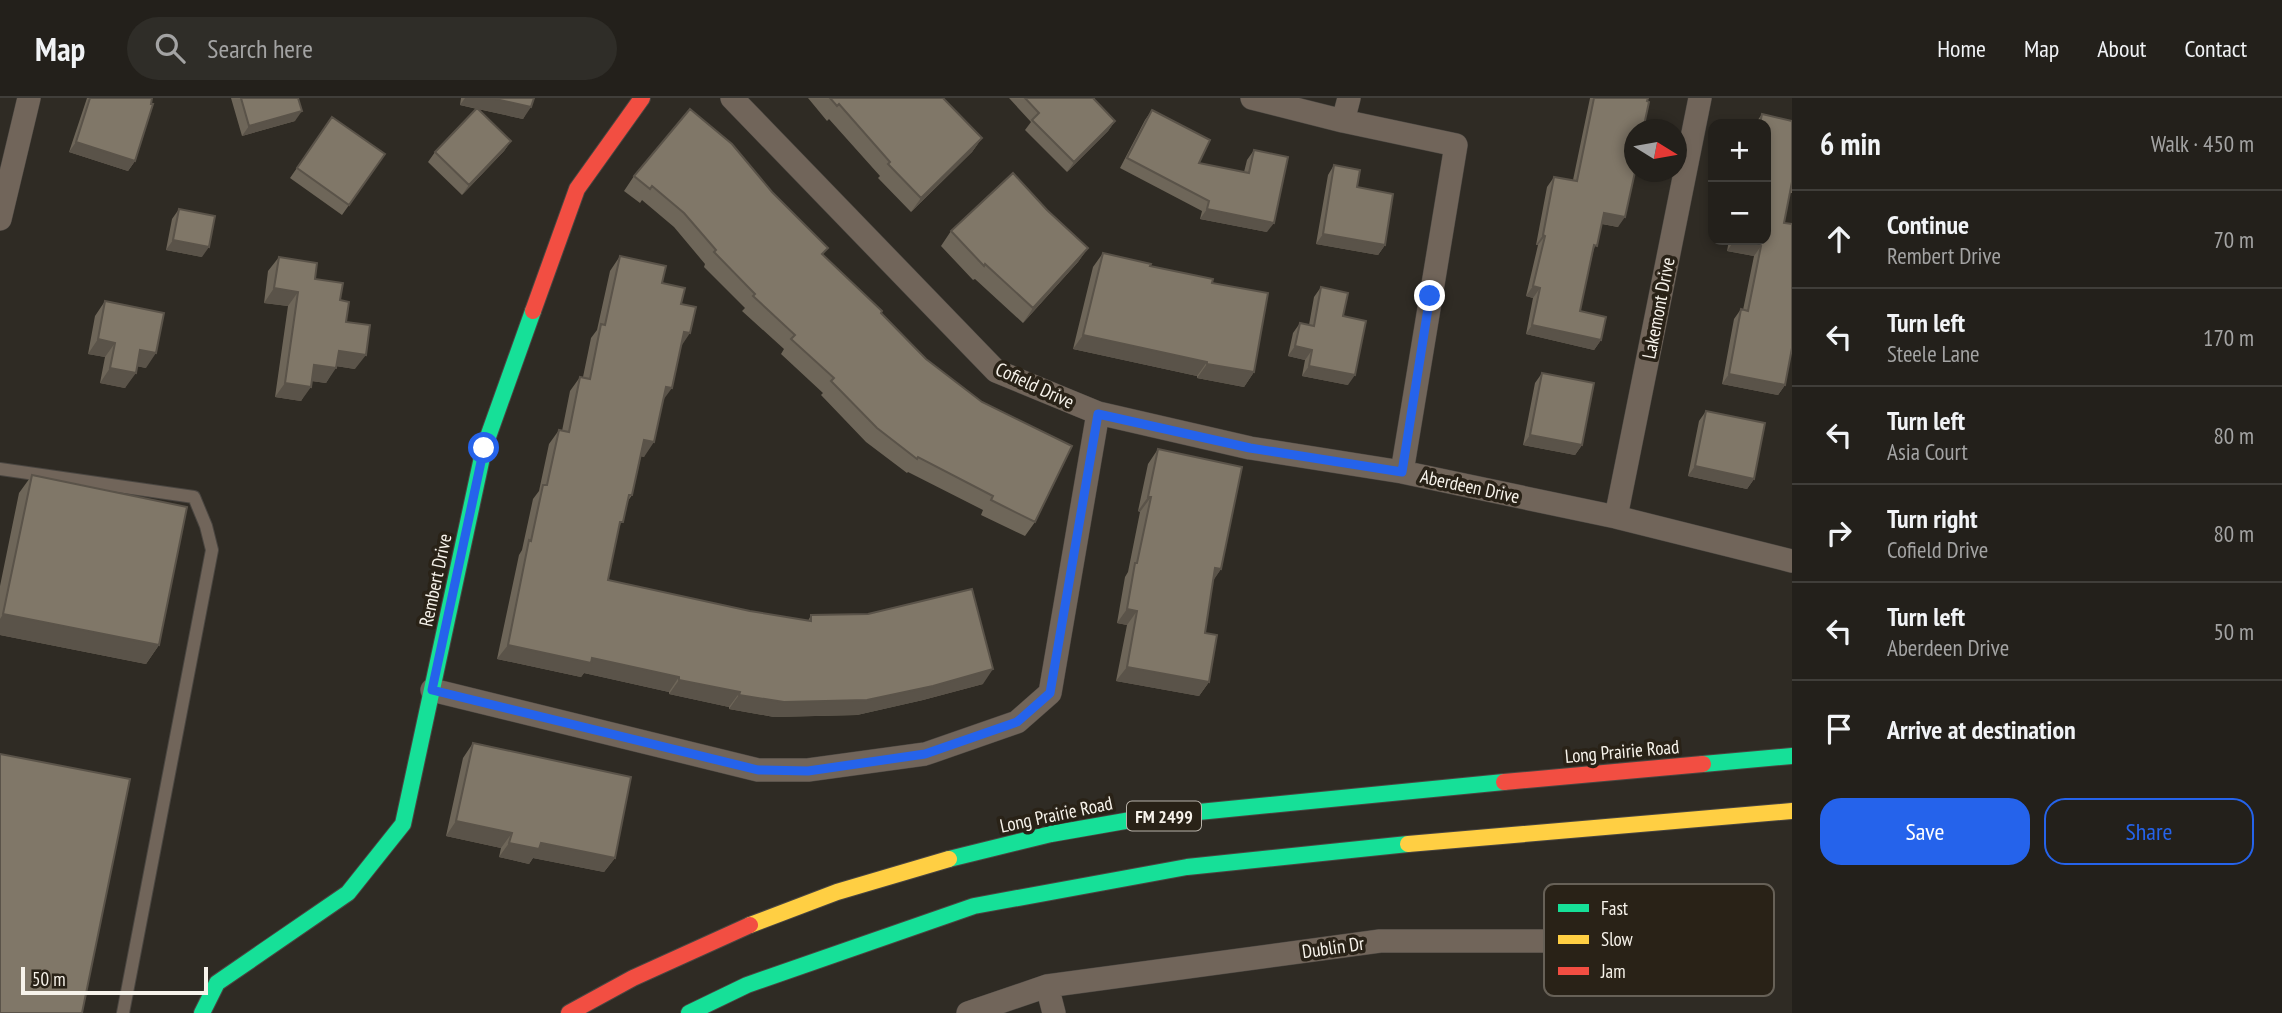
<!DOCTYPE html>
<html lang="en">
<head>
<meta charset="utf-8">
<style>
  body { margin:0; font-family:"PT Sans Narrow",sans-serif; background:#2f2d28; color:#f1f3f6 }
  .controls { position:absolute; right:21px; top:21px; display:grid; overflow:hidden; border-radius:14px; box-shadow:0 4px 10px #0003 }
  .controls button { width:63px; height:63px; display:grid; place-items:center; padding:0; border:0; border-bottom:2px solid #403e3a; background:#23201b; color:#f1f3f6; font:35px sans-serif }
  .compass { position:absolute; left:1624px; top:21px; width:63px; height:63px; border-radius:50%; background:#23201b; box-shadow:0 4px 10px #0003; rotate:101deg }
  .scale { position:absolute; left:21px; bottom:18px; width:187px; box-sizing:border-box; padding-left:7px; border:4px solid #f7f3eb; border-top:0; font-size:19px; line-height:24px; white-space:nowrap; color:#f7f3eb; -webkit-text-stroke:5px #292217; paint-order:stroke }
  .stop { position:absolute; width:21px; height:21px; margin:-16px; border:5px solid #2563eb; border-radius:50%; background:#fff }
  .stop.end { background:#2563eb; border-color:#fff; box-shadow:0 2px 7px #0008 }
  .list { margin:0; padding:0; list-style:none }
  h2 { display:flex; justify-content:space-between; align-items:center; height:91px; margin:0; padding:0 28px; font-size:30px }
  h2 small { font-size:23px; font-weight:400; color:#a3a3a3 }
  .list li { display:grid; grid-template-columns:46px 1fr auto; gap:21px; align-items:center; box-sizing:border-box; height:98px; padding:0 28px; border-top:2px solid #403e3a }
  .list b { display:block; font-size:26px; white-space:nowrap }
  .list p { margin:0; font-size:23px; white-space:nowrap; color:#a3a3a3 }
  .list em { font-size:23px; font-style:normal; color:#a3a3a3 }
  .actions { display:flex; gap:14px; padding:21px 28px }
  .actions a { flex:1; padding:16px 0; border:2px solid #2563eb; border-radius:21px; text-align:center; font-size:24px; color:#2563eb }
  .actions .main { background:#2563eb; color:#fff }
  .icon { flex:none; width:38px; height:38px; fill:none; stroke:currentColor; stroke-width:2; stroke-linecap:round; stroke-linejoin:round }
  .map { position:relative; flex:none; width:1792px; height:915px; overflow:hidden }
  header { display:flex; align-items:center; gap:42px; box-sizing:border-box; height:98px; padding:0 35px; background:#23201b; border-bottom:2px solid #403e3a }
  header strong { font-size:33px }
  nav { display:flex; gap:38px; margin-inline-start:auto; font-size:24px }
  .search { width:490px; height:63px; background:#2f2d28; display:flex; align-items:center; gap:18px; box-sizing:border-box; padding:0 24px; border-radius:38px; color:#a3a3a3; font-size:26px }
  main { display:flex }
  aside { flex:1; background:#23201b }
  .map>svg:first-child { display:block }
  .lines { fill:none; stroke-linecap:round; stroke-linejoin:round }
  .lane-casing { stroke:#4a4641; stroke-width:14 }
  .street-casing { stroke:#4a4641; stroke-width:24 }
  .fast-casing { stroke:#4a4641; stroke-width:18 }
  .slow-casing { stroke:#4a4641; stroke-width:18 }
  .jam-casing { stroke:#4a4641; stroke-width:18 }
  .lane { stroke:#71655a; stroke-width:12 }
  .street { stroke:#71655a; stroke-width:23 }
  .fast { stroke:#16e098; stroke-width:16 }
  .slow { stroke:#ffcf43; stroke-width:16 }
  .jam { stroke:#f24e42; stroke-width:16 }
  .wall { fill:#6e6659 }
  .shaded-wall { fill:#5a5349 }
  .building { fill:#807768; stroke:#5a5349; stroke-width:2 }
  .route { stroke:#2563eb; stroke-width:9 }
  .labels { text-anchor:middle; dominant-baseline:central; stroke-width:7; stroke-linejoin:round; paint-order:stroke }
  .shield { fill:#292217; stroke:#b9b4ab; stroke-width:2 }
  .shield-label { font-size:18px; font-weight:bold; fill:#f7f3eb }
  .street-label { font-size:19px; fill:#f7f3eb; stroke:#292217 }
  .key { fill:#292217; stroke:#676157; stroke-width:2 }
  .key-label { font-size:19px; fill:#f7f3eb }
</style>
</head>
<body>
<header>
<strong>Map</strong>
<div class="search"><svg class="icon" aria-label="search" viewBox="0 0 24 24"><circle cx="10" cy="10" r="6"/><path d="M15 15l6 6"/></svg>Search here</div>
<nav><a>Home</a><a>Map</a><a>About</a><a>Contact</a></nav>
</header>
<main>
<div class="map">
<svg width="1792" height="915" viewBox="0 0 1792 915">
  <rect width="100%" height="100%" fill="#2f2b24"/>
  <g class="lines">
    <defs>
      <path id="lane" d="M0,371L194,399L206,428L212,452L123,915"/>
      <path id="street" d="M732,0L996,273L1098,315L1250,350L1402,374
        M1252,0L1343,23L1456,47L1402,374L1616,419L1792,463
        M1343,23L1349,0
        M0,121L29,0
        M1616,419L1700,0
        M432,592L758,672H808L925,656L1017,624L1050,595L1098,315
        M1047,888L1054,915
        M968,915L1047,888L1380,843H1621L1703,859"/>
      <path id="fast" d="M1703,666L1792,658
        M949,761L1051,736L1148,719L1504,684
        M202,915L217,885L348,795L403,726L484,350L533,213
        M689,915L747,887L974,808L1187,769L1408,746"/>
      <path id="slow" d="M1408,746L1792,713
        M750,827L837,794L949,761"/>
      <path id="jam" d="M533,213L577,91L642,0
        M1504,684L1703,666
        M569,915L633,880L750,827"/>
    </defs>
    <!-- lane casing -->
    <use href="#lane" class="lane-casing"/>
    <!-- street casing -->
    <use href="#street" class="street-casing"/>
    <!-- fast casing -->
    <use href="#fast" class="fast-casing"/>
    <!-- slow casing -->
    <use href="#slow" class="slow-casing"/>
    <!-- jam casing -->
    <use href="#jam" class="jam-casing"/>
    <!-- lane -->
    <use href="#lane" class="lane"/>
    <!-- street -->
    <use href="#street" class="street"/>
    <!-- fast -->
    <use href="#fast" class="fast"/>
    <!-- slow -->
    <use href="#slow" class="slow"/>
    <!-- jam -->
    <use href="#jam" class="jam"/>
  </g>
  <!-- wall -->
  <path class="wall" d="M87,0H152L135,63L128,73L69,54Z
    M231,0H298L295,23L242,38Z
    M461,0H534L523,21L478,11L511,43L504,53L462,97L428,64L435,54L477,11L460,7Z
    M808,0H943L982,40L972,54L911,114L878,80L880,78L829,21L827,23Z
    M1009,0H1095L1094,1L1115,23L1108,33L1067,74L1025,32L1031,24Z
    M1590,0H1648L1618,129L1602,126L1593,154L1580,213L1601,242L1594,252L1526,236L1533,200L1526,198L1538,147H1536L1547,89L1554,79L1573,82Z
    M1152,12L1199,65L1244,74L1247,62L1254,52L1267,134L1200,121L1202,113L1120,70L1145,22Z
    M1762,16L1792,23V95H1790L1784,125L1792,126V250L1785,287L1778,297L1722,286L1734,221L1741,211L1743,212L1754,158L1727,153L1729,142H1766V26H1755Z
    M332,19L385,56L342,117L290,80Z
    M1334,67L1357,89L1385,147L1378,157L1316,146L1328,77Z
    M634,78L823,157L881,215L1035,424L1025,438L981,417L983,412L908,374L907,375L866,344L821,297L823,295L781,256L784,251L742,213L745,210L704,169L705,166L674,129L642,102L640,105L624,93Z
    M179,111L202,159L166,152L172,121Z
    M1047,112L1088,150L1078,164L1023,225L975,181L973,182L941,148L951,133Z
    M1103,155L1212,185L1254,274L1244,289L1197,280V278L1073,251L1093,169Z
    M620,158L662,185L681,206V248L644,359L641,358L632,397L628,403L619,430L608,482L750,513L808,523L811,517L983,586L923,602L857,617L774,619L729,611V609L669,596V594L584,575L581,579L497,561L519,457L522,452L533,401L539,393L549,346L559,332L562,333L570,293L580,279H583L591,240L597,232L610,173Z
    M279,159L315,181L340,202L346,224L355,271L336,268L326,285L312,283L301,303L275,299L288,208L264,205L268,173Z
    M1321,189L1343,218L1348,287L1302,278L1305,262L1288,258L1293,235L1300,225L1309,227L1314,199Z
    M105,203L146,270L137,268L125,290L100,285L105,259L88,256L95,218Z
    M1542,275L1582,347L1575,357L1523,347L1535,285Z
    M1706,313L1754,381L1747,391L1688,378L1699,323Z
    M1158,351L1221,471L1213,482L1205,535L1209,584L1199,598L1116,583L1127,527L1117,525L1125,479L1128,474L1140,414L1138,413L1148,366Z
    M32,377L159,547L146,566L0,537V488L19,395Z
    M473,645L615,760L604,774L533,760L529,766L499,759L501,750L446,738L463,660Z"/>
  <!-- shaded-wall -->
  <path class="shaded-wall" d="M465,0H491L531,9L523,21L460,7Z
    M302,13L295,23L242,38L249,28Z
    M1115,23L1108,33L1067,74L1074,64Z
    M982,40L972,54L911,114L921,100Z
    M511,43L504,53L462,97L469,87Z
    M76,44L135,63L128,73L69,54Z
    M1207,111L1274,125L1267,134L1200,121Z
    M1604,115L1625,119L1618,129L1597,125Z
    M1323,136L1385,147L1378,157L1316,146Z
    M1543,137L1545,138L1538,147H1536Z
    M173,142L209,149L202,159L166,152Z
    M1734,143L1761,148L1754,158L1727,153Z
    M1088,150L1078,164L1023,225L1033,210Z
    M1533,188L1540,190L1533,200L1526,198Z
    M274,190L298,194L288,208L264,205Z
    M1532,227L1601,242L1594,252L1526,236Z
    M684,234L690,235L680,250Z
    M1083,237L1207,264L1197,278L1073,251Z
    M98,241L115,245L105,259L88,256Z
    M1295,248L1312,252L1305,262L1288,258Z
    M140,252L156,255L146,270L130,267Z
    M339,253L366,257L355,271L329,267Z
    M1207,266L1254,274L1244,289L1197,280Z
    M314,267L336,270L326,285L304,282Z
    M1309,268L1355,277L1348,287L1302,278Z
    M110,270L136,275L125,290L100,285Z
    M1729,276L1785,287L1778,297L1722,286Z
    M285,285L311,289L301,303L275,299Z
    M666,289L672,290L661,305Z
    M1530,337L1582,347L1575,357L1523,347Z
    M644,342L654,344L644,359L634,357Z
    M1695,368L1754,381L1747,391L1688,378Z
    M1148,399H1151L1140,414L1138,413Z
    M1215,470L1221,471L1211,486Z
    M1127,511L1137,513L1127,527L1117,525Z
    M3,516L159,547L146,566L0,537V521Z
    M508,547L592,560L679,579L669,594L584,575L581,579L497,561Z
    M1127,569L1209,584L1199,598L1116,583Z
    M993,571L983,586L923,602L857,617L774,619L729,611L739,597Z
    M679,582L740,594L729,609L669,596Z
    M456,723L512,735L501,750L446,738Z
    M509,745H541L615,760L604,774L533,760L529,766L499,759Z"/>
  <!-- building -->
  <path class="building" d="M90,0H152L151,6H153L135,63L76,44Z
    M241,0H298L302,13L249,28Z
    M491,0H534L531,9Z
    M830,0H943L982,40L921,100L888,66L890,64L839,6L837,8Z
    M1025,0H1093L1115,23L1074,64L1032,22L1039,15Z
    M1594,0H1648L1647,3L1649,4L1643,32H1634L1635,74L1625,119L1604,115L1597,148L1594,147L1580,213L1606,219L1601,242L1532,227L1540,190L1533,188L1545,138L1543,137L1554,79L1577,83Z
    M477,10L511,43L469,87L435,54Z
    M690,11L732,46L772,94L828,150L822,156L882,213L881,215L926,261L982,304L1072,348L1035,424L991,402L993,398L918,359L917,361L877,330L831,283L834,280L791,241L795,237L753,198L755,196L714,154L716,152L684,115L652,88L650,91L634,78Z
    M1152,12L1210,42L1199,65L1249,75L1254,52L1288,59L1274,125L1207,111L1209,103L1127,60Z
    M1762,16L1792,23V84L1784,125L1792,126V250L1785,287L1729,276L1741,211L1748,213L1761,148L1734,143V142H1766V26H1760Z
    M332,19L385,56L349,107L297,70Z
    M1334,67L1360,72L1357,89L1393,96L1385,147L1323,136Z
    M1013,75L1047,112L1088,150L1033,210L985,166L984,168L951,133Z
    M179,111L215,118L209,149L173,142Z
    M1103,155L1151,166L1150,168L1213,181L1212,185L1268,195L1254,274L1207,266V264L1083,237Z
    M620,158L666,168L662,185L685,190L681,206L696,209L690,235L684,234L672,290L666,289L654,344L644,342L632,397H629L623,424H620L608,482L750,513L811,523V517L868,516L972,491L993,571L933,588L867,602L784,604L739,597L740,594L679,582V579L592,560L591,565L508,547L529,442L531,443L543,387H547L559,332L569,334L580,279L590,281L601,226L605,227Z
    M279,159L317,165L315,181L343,185L340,202L349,204L346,224L370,227L366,257L339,253L336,270L314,267L311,289L285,285L298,194L274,190Z
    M1321,189L1348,195L1343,218L1366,223L1355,277L1309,268L1312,252L1295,248L1300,225L1314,228Z
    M105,203L164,215L156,255L140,252L136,275L110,270L115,245L98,241Z
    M1542,275L1594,285L1582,347L1530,337Z
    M1706,313L1765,325L1754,381L1695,368Z
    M1158,351L1242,369L1221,471L1215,470L1205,535L1217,537L1209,584L1127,569L1137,513L1127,511L1135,465H1137L1151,399H1148Z
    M32,377L187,409L159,547L3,516Z
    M473,645L631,679L615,760L541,745L539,751L509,745L512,735L456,723Z
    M0,656L130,681L82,915H0Z"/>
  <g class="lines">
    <!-- route -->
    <path class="route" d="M484,350L432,592L758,672L808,673L925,656L1017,624L1050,595L1098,316L1250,350L1402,374L1430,198"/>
  </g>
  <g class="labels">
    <!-- shield labels -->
    <rect class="shield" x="1127" y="703.5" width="74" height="29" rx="5"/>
    <g class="shield-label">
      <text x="1164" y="718">FM 2499</text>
    </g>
    <!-- street labels -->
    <g class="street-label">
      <text transform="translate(1658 210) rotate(-79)">Lakemont Drive</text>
      <text transform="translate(1035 287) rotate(25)">Cofield Drive</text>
      <text transform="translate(1470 388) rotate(12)">Aberdeen Drive</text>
      <text transform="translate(435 482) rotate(-78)">Rembert Drive</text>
      <text transform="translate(1622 653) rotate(-5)">Long Prairie Road</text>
      <text transform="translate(1056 716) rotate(-12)">Long Prairie Road</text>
      <text transform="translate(1333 849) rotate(-8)">Dublin Dr</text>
    </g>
  </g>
  <!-- legend -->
  <rect x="1544" y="786" width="230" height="112" rx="10" class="key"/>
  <rect x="1558" y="806" width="31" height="8" fill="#16e098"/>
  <rect x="1558" y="837" width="31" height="9" fill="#ffcf43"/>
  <rect x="1558" y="869" width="31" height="8" fill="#f24e42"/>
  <g class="key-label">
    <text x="1601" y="817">Fast</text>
    <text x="1601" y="848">Slow</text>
    <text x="1601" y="880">Jam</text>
  </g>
</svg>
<div class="controls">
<button>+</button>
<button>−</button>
</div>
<svg class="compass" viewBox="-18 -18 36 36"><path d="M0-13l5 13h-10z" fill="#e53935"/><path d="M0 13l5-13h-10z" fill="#a3a3a3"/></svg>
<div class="scale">50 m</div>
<div class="stop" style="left:484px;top:350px"></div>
<div class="stop end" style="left:1430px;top:198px"></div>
</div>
<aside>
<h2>6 min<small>Walk · 450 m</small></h2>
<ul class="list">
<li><svg class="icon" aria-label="ahead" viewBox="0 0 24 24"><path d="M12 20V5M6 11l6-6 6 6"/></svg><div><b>Continue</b><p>Rembert Drive</p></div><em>70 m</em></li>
<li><svg class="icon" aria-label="left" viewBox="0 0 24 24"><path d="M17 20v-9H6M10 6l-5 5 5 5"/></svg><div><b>Turn left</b><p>Steele Lane</p></div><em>170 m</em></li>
<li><svg class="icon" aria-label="left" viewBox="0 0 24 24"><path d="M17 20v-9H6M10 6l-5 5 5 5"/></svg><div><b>Turn left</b><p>Asia Court</p></div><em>80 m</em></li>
<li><svg class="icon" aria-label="right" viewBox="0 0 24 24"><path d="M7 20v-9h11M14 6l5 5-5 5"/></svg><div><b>Turn right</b><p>Cofield Drive</p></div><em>80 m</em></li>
<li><svg class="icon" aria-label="left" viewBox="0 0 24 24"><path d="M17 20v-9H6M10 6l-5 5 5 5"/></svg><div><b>Turn left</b><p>Aberdeen Drive</p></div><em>50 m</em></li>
<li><svg class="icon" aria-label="arrive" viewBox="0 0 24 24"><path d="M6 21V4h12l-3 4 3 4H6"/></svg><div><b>Arrive at destination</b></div></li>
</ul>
<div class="actions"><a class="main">Save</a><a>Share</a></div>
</aside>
</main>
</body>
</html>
